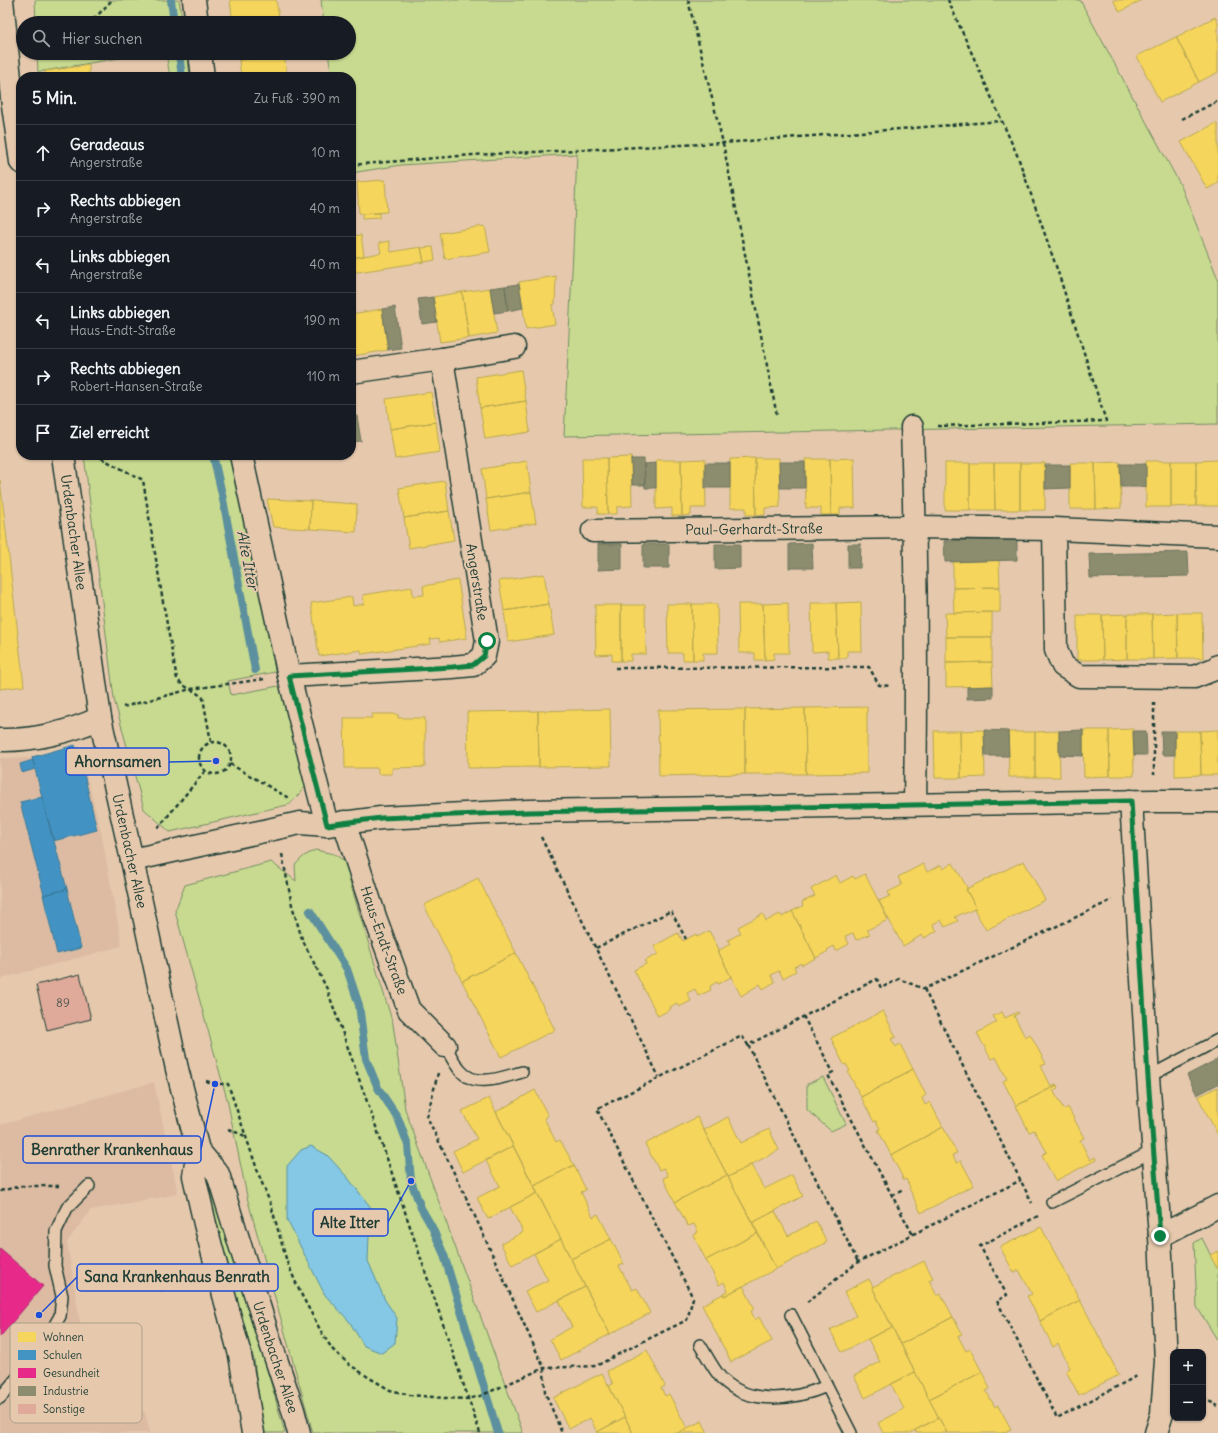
<!DOCTYPE html>
<html lang="de">
<head>
<meta charset="utf-8">
<style>
  body { margin:0; font-family:Delius,sans-serif; background:#242831; color:#f1f3f6 }
  .controls { position:absolute; right:12px; bottom:12px; display:grid; overflow:hidden; border-radius:8px; box-shadow:0 1px 3px #0004 }
  .controls button { width:36px; height:36px; display:grid; place-items:center; padding:0; border:0; border-bottom:1px solid #363941; background:#171b24; color:#f1f3f6; font:20px sans-serif }
  .stop { position:absolute; width:12px; height:12px; margin:-9px; border:3px solid #0b8043; border-radius:50%; background:#fff }
  .stop.end { background:#0b8043; border-color:#fff; box-shadow:0 1px 4px #0008 }
  .list { margin:0; padding:0; list-style:none }
  h2 { display:flex; justify-content:space-between; align-items:center; height:52px; margin:0; padding:0 16px; font-size:17px }
  h2 small { font-size:13px; font-weight:400; color:#9ea1a6 }
  .list li { display:grid; grid-template-columns:26px 1fr auto; gap:12px; align-items:center; box-sizing:border-box; height:56px; padding:0 16px; border-top:1px solid #363941 }
  .list b { display:block; font-size:15px; white-space:nowrap }
  .list p { margin:0; font-size:13px; white-space:nowrap; color:#9ea1a6 }
  .list em { font-size:13px; font-style:normal; color:#9ea1a6 }
  .icon { flex:none; width:22px; height:22px; fill:none; stroke:currentColor; stroke-width:2; stroke-linecap:round; stroke-linejoin:round }
  .map { position:relative; flex:none; width:1218px; height:1433px; overflow:hidden }
  .search { position:absolute; background:#171b24; box-shadow:0 1px 3px #0004; left:16px; top:16px; width:340px; height:44px; display:flex; align-items:center; gap:10px; box-sizing:border-box; padding:0 14px; border-radius:22px; color:#9ea1a6; font-size:15px }
  .panel { position:absolute; background:#171b24; box-shadow:0 1px 3px #0004; left:16px; top:72px; width:340px; height:388px; border-radius:16px }
  .map>svg:first-child { display:block }
  .built { fill:#dcbba2 }
  .green { fill:#c7da8f; stroke:#738c62 }
  .water { fill:#84c8e5; stroke:#5c909e }
  .homes { fill:#f6d55c; stroke:#b6a750 }
  .schools { fill:#4393c3; stroke:#387998 }
  .health { fill:#e7298a; stroke:#ab2f70 }
  .industry { fill:#8c8c6e; stroke:#6b745d }
  .lines { fill:none; stroke-linecap:round; stroke-linejoin:round }
  .stream { stroke:#5c909e; stroke-width:8 }
  .building { fill:#dfaa9a; stroke:#1f3d34 }
  .lane-casing { stroke:#1f3d34; stroke-width:14 }
  .street-casing { stroke:#1f3d34; stroke-width:25 }
  .path { stroke:#1f3d34; stroke-width:2.5; stroke-dasharray:4 3; stroke-linecap:butt }
  .lane { stroke:#e6c9ad; stroke-width:11 }
  .street { stroke:#e6c9ad; stroke-width:22 }
  .route { stroke:#0b8043; stroke-width:5 }
  .labels { text-anchor:middle; dominant-baseline:central; stroke-width:4; stroke-linejoin:round; paint-order:stroke }
  .number-label { font-size:12px; fill:#4f584e }
  .street-label { font-size:14px; fill:#1f3d34; stroke:#e6c9ad }
  .water-label { font-size:15px; font-style:italic; fill:#24443d; stroke:#e6c9ad }
  .key { fill:#e6c9ad; stroke:#aa9f89; stroke-width:1 }
  .key-label { font-size:11px; fill:#1f3d34 }
  .leader { fill:none; stroke:#1d4ed8; stroke-width:1.5 }
  .callout-dot { fill:#1d4ed8; stroke:#e6c9ad; stroke-width:1.5 }
  .callout { fill:#e6c9ad; stroke:#1d4ed8; stroke-width:1.5 }
  .callout-label { font-size:15px; text-anchor:middle; font-weight:bold; fill:#1f3d34 }
</style>
</head>
<body>
<div class="map">
<svg width="1218" height="1433" viewBox="0 0 1218 1433">
  <rect width="100%" height="100%" fill="#e6c9ad"/>
  <filter id="ink" filterUnits="userSpaceOnUse"><feTurbulence type="fractalNoise" baseFrequency=".025" numOctaves="2"/><feDisplacementMap in="SourceGraphic" scale="8" xChannelSelector="R" yChannelSelector="G"/><feConvolveMatrix kernelMatrix="1 2 1 2 8 2 1 2 1" color-interpolation-filters="sRGB"/></filter>
  <g filter="url(#ink)">
    <!-- built -->
    <path class="built" d="M79,746L101,832L122,946L0,979V758H34Z
      M154,1082L178,1194L91,1210L67,1242L91,1389L145,1412L150,1433H0V1125Z"/>
    <!-- green -->
    <path class="green" d="M35,0H179L183,23H36Z
      M321,0H1080L1181,186L1218,279V424L564,436L573,251L577,154L401,165L351,173V77H332L328,53H349V23H324Z
      M37,53H148L38,72Z
      M166,53H187L190,77H170Z
      M84,455H244L275,672L228,681L231,695L284,685L308,784L290,804L287,805L170,832L144,809L114,699Z
      M315,850L334,854L346,862L349,879L393,1024L405,1109L523,1433H313L248,1201L227,1099L175,911L185,885L271,862L296,881L295,865L304,856Z
      M823,1077L846,1124L831,1131L807,1110V1084Z
      M215,1192L255,1326L285,1433H263L254,1360L206,1194Z
      M1202,1238L1218,1270V1341L1197,1307L1194,1243Z"/>
    <!-- water -->
    <path class="water" d="M311,1146L327,1155L348,1178L372,1209L369,1235L368,1261L385,1300L397,1318L395,1343L382,1353L364,1346L349,1321L325,1295L287,1220V1166L301,1150Z"/>
    <!-- homes -->
    <path class="homes" d="M230,0H276L280,23H233Z
      M1113,0H1142L1120,12Z
      M1215,17L1218,22V72L1199,82L1176,37Z
      M1176,37L1199,82L1160,102L1137,56Z
      M238,53H283L239,60Z
      M284,53L287,77H241L239,60Z
      M89,65V77H45V71Z
      M1216,123L1218,126V183L1207,189L1181,142Z
      M385,180L387,212L359,214L357,182Z
      M379,213V218L362,219V214Z
      M485,226L490,252L445,259L440,233Z
      M361,235L364,256L351,258V236Z
      M389,241L391,252L421,247L424,262L351,273V258L381,253L379,243Z
      M433,247L435,260L424,262L421,248Z
      M556,276L555,304L552,305L555,324L526,329L519,282Z
      M490,288L497,333L469,338L462,292Z
      M462,292L469,338L440,342L433,297Z
      M382,309L388,350L353,356L351,340V314Z
      M521,370L526,401L480,408L476,377Z
      M431,392L436,422L390,429L386,399Z
      M526,401L530,432L485,439L480,408Z
      M436,422L440,452L395,459L390,429Z
      M631,457L632,506L617,507V514H608L607,458Z
      M582,458H607L608,514H598V507H583Z
      M755,458L756,515H746V508H730V459Z
      M755,458H779L780,507L765,508V515H756Z
      M854,458L855,508H840V515H831L830,459Z
      M705,459L706,508H691V515L682,516L681,460Z
      M805,459H830L831,515H821V508H806Z
      M656,460H681L682,516H672V508L656,509Z
      M1218,460V506H1196V461Z
      M527,461L531,492L486,499L482,469Z
      M1146,461H1171V507H1146Z
      M1171,461H1196V506L1171,507Z
      M1120,462L1121,508L1096,509L1095,463Z
      M945,463H970V510H945Z
      M970,463H994L995,510H970Z
      M994,463H1020V510H995Z
      M1020,463H1045V510H1020Z
      M1070,463H1095L1096,509H1070Z
      M0,480L24,686L0,689Z
      M445,481L449,511L404,518L399,488Z
      M531,492L536,523L491,530L486,499Z
      M267,499L311,501L310,529L273,527Z
      M311,501L357,504L356,532L310,529Z
      M449,511L454,540L409,548L404,518Z
      M999,560L1000,587L953,588V562Z
      M544,574L549,604L504,611L499,581Z
      M458,580L467,638L440,642L439,638L430,639L431,644L362,654L361,650L319,656L311,603L352,597L353,606L364,604L363,595L412,587L413,596L424,595L423,586Z
      M1000,587V612L954,613L953,588Z
      M861,602L862,651H847V658H838L836,603Z
      M788,603L789,653H774V659L765,660L763,604Z
      M811,603H836L838,658H828V651L812,652Z
      M549,604L554,635L508,642L504,611Z
      M667,604H692L693,660H683V653H668Z
      M692,604H717L718,653H703V660H693Z
      M738,604H763L765,660H755V653H739Z
      M595,605H621V661H612V654L596,655Z
      M621,605H645L646,654H631V661H621Z
      M992,612V637H946L945,613Z
      M1177,613H1202L1203,658H1178Z
      M1177,613L1178,658L1153,659L1152,614Z
      M1127,614V659L1103,660L1102,615Z
      M1127,614H1152L1153,659H1127Z
      M1077,615H1102L1103,660H1077Z
      M946,637H992V662L946,663Z
      M992,662L993,686L946,687V663Z
      M867,707V773L806,774L805,708Z
      M805,708L806,774H745V709Z
      M610,709L611,766L539,767L538,711Z
      M745,709V774L659,776L658,710Z
      M538,711L539,767L468,768L467,712Z
      M372,714H398V718H425V767L392,768V774H378V768H345L344,718H372Z
      M1133,729L1134,776H1110L1109,730Z
      M984,730L985,777L961,778L960,731Z
      M1083,730H1109L1110,776L1084,777Z
      M1218,730V775H1201L1200,731Z
      M934,731H960L961,778H935Z
      M1059,731L1060,777H1035V732Z
      M1175,731H1200L1201,775L1175,776Z
      M1008,732H1035V777H1009Z
      M1024,861L1045,900L986,930L974,909L976,908L966,889Z
      M953,863L968,889H966L976,908L964,914L963,913L955,917L958,921L945,927L941,920L933,924L937,931L924,938L922,935L903,946L879,901L890,896L888,892L902,885L898,877L923,864L927,872L941,865L943,869Z
      M865,874L888,920L867,930L870,934L856,940L853,933L845,936L849,944L836,951L834,946L827,950L828,951L816,958L792,911L803,906L802,902L815,896L811,889L836,875L840,883L853,876L855,879Z
      M478,878L516,953L462,981L424,905Z
      M792,911L816,958L802,965L801,963L794,967L796,971L783,978L779,971L771,975L775,982L763,989L760,984L741,996L718,951L730,944L728,940L741,933L738,927L763,914L766,921L780,914L782,917Z
      M709,931L719,949L718,951L731,977L718,984L717,982L710,986L711,990L698,996L695,989L687,993L691,1001L679,1007L677,1003L670,1007L671,1009L658,1016L634,970L646,964L645,961L658,954L654,946L678,933L683,941L696,934L697,937Z
      M516,953L555,1030L501,1057L462,981Z
      M883,1011L896,1037L891,1039L896,1047L900,1044L913,1069L861,1097L848,1072L850,1071L846,1064L844,1065L831,1038Z
      M1002,1012L1005,1018L1018,1012L1019,1013L1014,1016L1025,1037L1030,1034L1046,1064L1041,1066L1051,1086L1056,1084L1057,1085L1016,1106L1003,1081L1007,1079L996,1057L991,1059L977,1033L997,1022L993,1016Z
      M913,1069L926,1095L922,1098L925,1105L930,1102L943,1127L891,1155L878,1130L880,1129L876,1121L874,1122L861,1097Z
      M1057,1085L1058,1088L1053,1090L1064,1110L1068,1107L1084,1138L1080,1140L1090,1160L1095,1157L1096,1160L1055,1181L1042,1155L1047,1152L1034,1130L1029,1132L1016,1106Z
      M1218,1087V1135L1198,1097Z
      M535,1090L548,1116L544,1118L556,1142L560,1140L574,1165L534,1186L496,1112Z
      M489,1098L513,1146L463,1172L453,1151L477,1139L462,1111Z
      M697,1117L727,1175L675,1202L663,1178L668,1176L664,1168L659,1170L645,1144Z
      M728,1117L741,1143L769,1129L779,1150L728,1177L704,1130Z
      M943,1127L957,1153L952,1155L957,1163L961,1161L974,1185L921,1213L909,1188L910,1187L906,1179L904,1180L891,1155Z
      M513,1146L537,1193L488,1219L477,1198L500,1186L486,1161Z
      M574,1165L586,1190L581,1192L593,1217L598,1214L611,1239L571,1259L534,1186Z
      M751,1165L764,1189L792,1175L803,1196L752,1223L728,1177Z
      M727,1175L758,1233L706,1260L693,1235L698,1232L694,1224L688,1226L675,1202Z
      M537,1193L561,1239L512,1265L501,1244L523,1232L510,1207Z
      M775,1211L788,1236L816,1221L827,1242L776,1269L752,1223Z
      M1041,1227L1080,1300L1040,1321L1027,1296L1032,1294L1019,1270L1014,1273L1000,1247Z
      M758,1233L776,1269L724,1296L723,1293L728,1291L724,1282L719,1285L706,1260Z
      M561,1239L585,1287L536,1312L525,1291L548,1280L534,1254Z
      M611,1239L624,1264L619,1266L632,1290L637,1288L650,1313L610,1334L571,1259Z
      M1218,1251V1270L1210,1255Z
      M924,1261L933,1278L929,1280L937,1296L941,1294L953,1317L901,1344L872,1287Z
      M869,1279L873,1287H872L892,1327L842,1352L830,1330L856,1316L844,1292Z
      M743,1286L755,1309L751,1311L755,1320L759,1317L772,1341L731,1362L702,1305L723,1294L724,1296Z
      M585,1287L610,1334L561,1360L550,1339L572,1327L559,1301Z
      M1080,1300L1119,1375L1079,1395L1066,1371L1070,1368L1058,1344L1053,1347L1040,1321Z
      M953,1317L962,1334L958,1336L966,1351L970,1349L982,1372L929,1399L901,1344Z
      M892,1327L915,1372L865,1398L854,1376L880,1362L868,1339Z
      M647,1350L665,1386L661,1388L665,1396L669,1394L687,1428L678,1433H633L609,1386L613,1384L607,1371Z
      M915,1372L939,1418L910,1433H883L878,1423L904,1409L891,1384Z
      M982,1372L990,1389L986,1391L995,1407L998,1405L1011,1429L1002,1433H947L929,1399Z
      M602,1373L625,1417L597,1432L590,1418L569,1429L553,1398Z
      M625,1417L633,1433H597V1432Z
      M939,1418L947,1433H916L915,1430Z
      M702,1421L708,1433H678L687,1428Z"/>
    <!-- schools -->
    <path class="schools" d="M75,745L83,775L84,774L97,830L53,841L32,757Z
      M33,760L35,769L22,773L20,764Z
      M42,797L67,889L44,895L20,802Z
      M67,889L81,948L57,954L43,895Z"/>
    <!-- health -->
    <path class="health" d="M0,1249L43,1286L0,1337Z"/>
    <!-- industry -->
    <path class="industry" d="M519,284L523,308L508,311L505,286Z
      M505,286L508,311L494,313L490,288Z
      M433,297L437,322L422,324L418,299Z
      M395,307L401,348L388,350L382,309Z
      M357,416L361,441L351,442V417Z
      M631,459H644L645,485H632Z
      M779,462H805V488H780Z
      M656,463V488H645L644,464Z
      M705,463H730V488H705Z
      M1120,464H1146V487H1121Z
      M1045,465H1070V488L1045,489Z
      M1017,539V560L945,562L944,541Z
      M812,543L813,568H789V544Z
      M598,544H622V569L598,570Z
      M643,544H669V568H643Z
      M715,544H740V568L715,569Z
      M848,544H861L860,568H848Z
      M1188,552L1189,576L1090,578L1089,554Z
      M993,686V698L967,699V687Z
      M984,730L1008,731L1009,756H985Z
      M1083,730V756L1059,755V731Z
      M1133,731H1146L1147,755H1134Z
      M1161,731H1175V755H1162Z
      M1218,1059V1084L1197,1095L1187,1075Z"/>
    <g class="lines">
      <!-- stream -->
      <path class="stream" d="M171,0L174,23
        M179,53L182,77
        M213,455L222,494L255,670
        M310,911L347,969L359,1005L366,1059L378,1088L398,1118L408,1145L411,1181L421,1208L432,1227L444,1255L498,1433"/>
    </g>
    <!-- building -->
    <path class="building" d="M80,974L91,1019L47,1030L36,985Z"/>
    <g class="lines">
      <defs>
        <path id="lane" d="M445,1046C450,1054 454,1063 460,1070C475,1089 503,1077 522,1072
          M1148,1077L1218,1040
          M1052,1202L1153,1151
          M791,1315L851,1433
          M700,1345C707,1356 713,1369 722,1379C750,1406 794,1400 827,1386
          M0,1398L40,1351L60,1316L62,1296L55,1266L56,1231L67,1208L89,1186"/>
        <g id="street">
          <path d="M2,0L12,98L21,162"/>
          <path d="M194,0L197,23"/>
          <path d="M200,53L203,77"/>
          <path d="M442,359L514,347"/>
          <path d="M912,427C916,553 917,678 915,804"/>
          <path id="s1" d="M63,455L100,718L132,860L177,1069L198,1150L218,1174L267,1332L293,1410L299,1433"/>
          <path d="M241,455L289,676L327,825"/>
          <path d="M1054,529L1056,650L1063,666L1079,676L1194,677L1217,668L1218,666"/>
          <path id="s2" d="M593,531L915,527L1054,529L1218,536"/>
          <path d="M289,676L452,667L473,665L484,656L487,641L442,359L351,372"/>
          <path d="M0,740C32,741 70,732 100,718"/>
          <path d="M1131,801L1148,1077L1160,1236L1166,1361L1162,1414L1156,1433"/>
          <path id="s3" d="M344,822L375,917L409,1010L445,1046"/>
          <path d="M132,860L300,823L327,825L381,818L528,811L1154,801H1218"/>
          <path d="M198,1150L194,1176L205,1224L240,1355L253,1433"/>
          <path d="M1160,1236L1218,1206"/>
        </g>
      </defs>
      <!-- lane casing -->
      <use href="#lane" class="lane-casing"/>
      <!-- street casing -->
      <use href="#street" class="street-casing"/>
      <!-- path -->
      <path class="path" d="M688,0L723,143L777,416
        M88,23L95,18L112,0
        M1182,119L1218,101
        M351,165L472,155L723,143L1001,121
        M937,426L1106,421L1057,269L1018,157L948,0
        M95,455L143,480L163,602L177,679C184,688 195,690 203,698L211,742
        M615,668L869,667L879,685L891,686
        M1154,702V775
        M123,707L191,689L265,679
        M199 758a16 16 0 1 1 32 0a16 16 0 1 1-32 0Z
        M230,764L287,797L288,799
        M158,828L205,771
        M541,837L659,1077
        M282,854L292,905L302,939L327,989L380,1138L480,1433
        M596,948L671,911L686,939
        M924,989L1032,1203
        M803,1016L833,1072L828,1075L913,1235
        M748,1045L858,1262
        M438,1073L427,1117L473,1212L544,1368L545,1392L562,1433
        M206,1081L215,1084H228L260,1178L271,1205L287,1262L300,1292L323,1335L333,1350L350,1365L368,1377L390,1390L410,1395L445,1398L468,1399L480,1396L544,1368L596,1366L636,1345L687,1320L693,1298L597,1109L742,1036L748,1045L877,979L881,988L899,979L924,989L1112,900
        M228,1129L245,1136
        M0,1191L21,1186H59
        M892,1195L903,1189
        M1038,1216L980,1246L1007,1295L997,1301L1057,1418L1139,1375
        M160,1290L194,1281
        M807,1302L858,1262L1021,1180
        M1203,1398L1218,1406"/>
      <!-- lane -->
      <use href="#lane" class="lane"/>
      <!-- street -->
      <use href="#street" class="street"/>
    </g>
  </g>
  <g class="lines" filter="url(#ink)">
    <!-- route -->
    <path class="route" d="M487,641L484,656L473,665L452,667L289,676L327,825L381,818L528,812L1131,801L1148,1077L1160,1236"/>
  </g>
  <g class="labels">
    <!-- number labels -->
    <g class="number-label">
      <text x="63" y="1002">89</text>
    </g>
    <!-- street labels -->
    <g class="street-label">
      <text stroke="none"><textPath href="#s2" startOffset="161">Paul-Gerhardt-Straße</textPath></text>
      <text stroke="none"><textPath href="#s1" startOffset="78">Urdenbacher Allee</textPath></text>
      <text transform="translate(477 582) rotate(81)">Angerstraße</text>
      <text stroke="none"><textPath href="#s1" startOffset="402">Urdenbacher Allee</textPath></text>
      <text stroke="none"><textPath href="#s3" startOffset="125">Haus-Endt-Straße</textPath></text>
      <text stroke="none"><textPath href="#s1" startOffset="932">Urdenbacher Allee</textPath></text>
    </g>
    <!-- water labels -->
    <g class="water-label">
      <text transform="translate(248 560) rotate(79)">Alte Itter</text>
    </g>
  </g>
  <!-- legend -->
  <rect x="10" y="1323" width="132" height="100" rx="6" class="key"/>
  <rect x="18" y="1332" width="18" height="10" fill="#f6d55c"/>
  <rect x="18" y="1350" width="18" height="10" fill="#4393c3"/>
  <rect x="18" y="1368" width="18" height="10" fill="#e7298a"/>
  <rect x="18" y="1386" width="18" height="10" fill="#8c8c6e"/>
  <rect x="18" y="1404" width="18" height="10" fill="#dfaa9a"/>
  <g class="key-label">
    <text x="43" y="1341">Wohnen</text>
    <text x="43" y="1359">Schulen</text>
    <text x="43" y="1377">Gesundheit</text>
    <text x="43" y="1395">Industrie</text>
    <text x="43" y="1413">Sonstige</text>
  </g>
  <!-- callouts -->
  <path class="leader" d="M216 761L169 762M215 1084L201 1149M411 1181L388 1222M39 1315L77 1277"/>
  <g class="callout-dot">
    <circle cx="216" cy="761" r="4"/>
    <circle cx="215" cy="1084" r="4"/>
    <circle cx="411" cy="1181" r="4"/>
    <circle cx="39" cy="1315" r="4"/>
  </g>
  <g class="callout">
    <rect x="66" y="748" width="103" height="27" rx="4"/>
    <rect x="23" y="1136" width="178" height="27" rx="4"/>
    <rect x="313" y="1209" width="75" height="27" rx="4"/>
    <rect x="77" y="1264" width="201" height="27" rx="4"/>
  </g>
  <g class="callout-label">
    <text x="118" y="767">Ahornsamen</text>
    <text x="112" y="1155">Benrather Krankenhaus</text>
    <text x="350" y="1228">Alte Itter</text>
    <text x="177" y="1282">Sana Krankenhaus Benrath</text>
  </g>
</svg>
<div class="controls">
<button>+</button>
<button>−</button>
</div>
<div class="stop" style="left:487px;top:641px"></div>
<div class="stop end" style="left:1160px;top:1236px"></div>
<div class="search"><svg class="icon" aria-label="search" viewBox="0 0 24 24"><circle cx="10" cy="10" r="6"/><path d="M15 15l6 6"/></svg>Hier suchen</div>
<section class="panel">
<h2>5 Min.<small>Zu Fuß · 390 m</small></h2>
<ul class="list">
<li><svg class="icon" aria-label="ahead" viewBox="0 0 24 24"><path d="M12 20V5M6 11l6-6 6 6"/></svg><div><b>Geradeaus</b><p>Angerstraße</p></div><em>10 m</em></li>
<li><svg class="icon" aria-label="right" viewBox="0 0 24 24"><path d="M7 20v-9h11M14 6l5 5-5 5"/></svg><div><b>Rechts abbiegen</b><p>Angerstraße</p></div><em>40 m</em></li>
<li><svg class="icon" aria-label="left" viewBox="0 0 24 24"><path d="M17 20v-9H6M10 6l-5 5 5 5"/></svg><div><b>Links abbiegen</b><p>Angerstraße</p></div><em>40 m</em></li>
<li><svg class="icon" aria-label="left" viewBox="0 0 24 24"><path d="M17 20v-9H6M10 6l-5 5 5 5"/></svg><div><b>Links abbiegen</b><p>Haus-Endt-Straße</p></div><em>190 m</em></li>
<li><svg class="icon" aria-label="right" viewBox="0 0 24 24"><path d="M7 20v-9h11M14 6l5 5-5 5"/></svg><div><b>Rechts abbiegen</b><p>Robert-Hansen-Straße</p></div><em>110 m</em></li>
<li><svg class="icon" aria-label="arrive" viewBox="0 0 24 24"><path d="M6 21V4h12l-3 4 3 4H6"/></svg><div><b>Ziel erreicht</b></div></li>
</ul>
</section>
</div>
</body>
</html>
